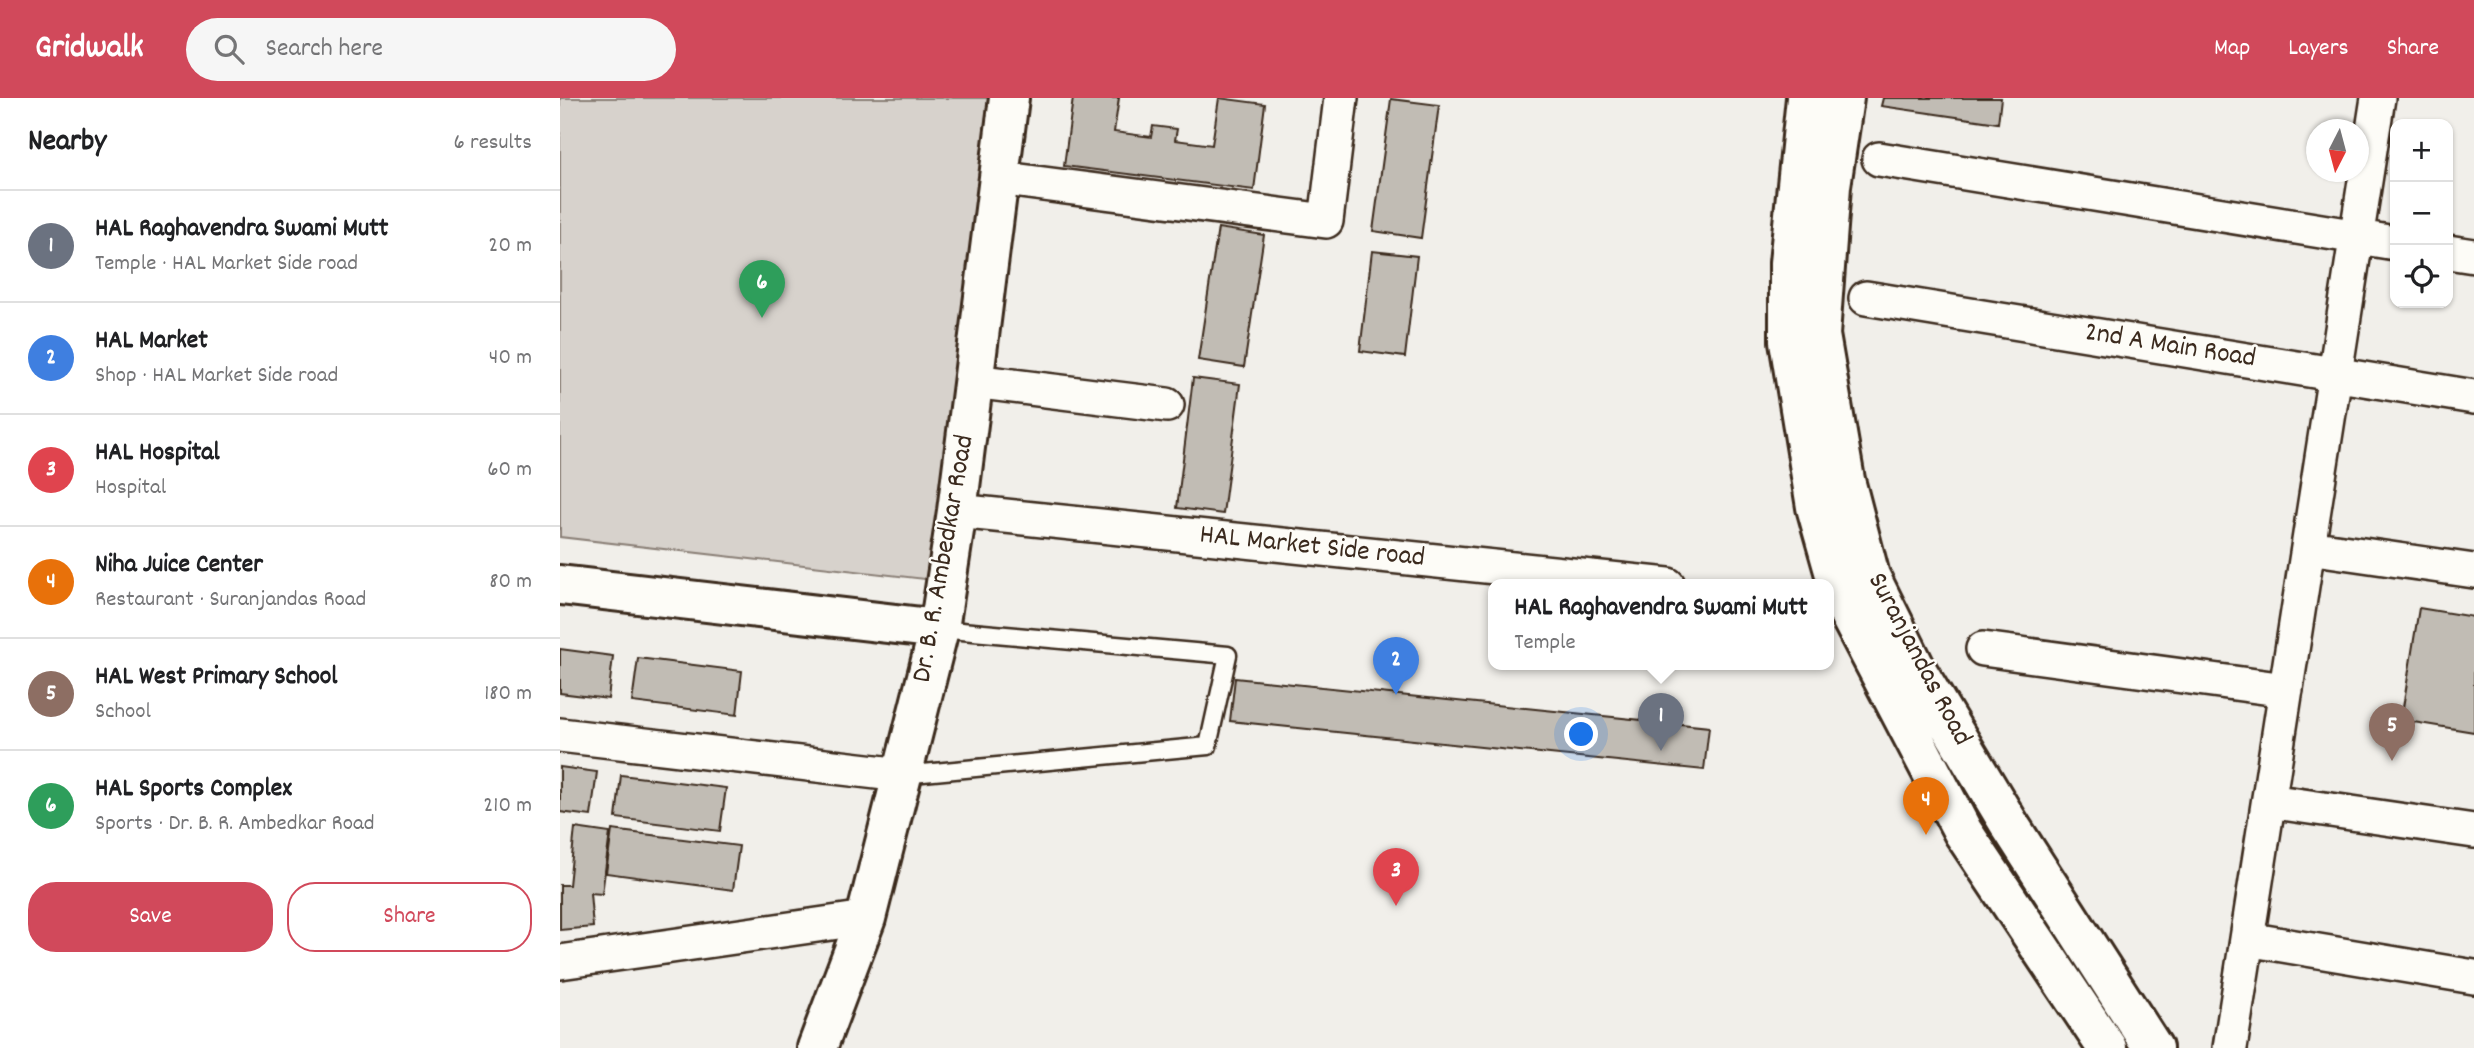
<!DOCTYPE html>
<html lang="en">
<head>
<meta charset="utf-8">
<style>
  body { margin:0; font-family:Dekko,sans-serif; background:#f6f6f6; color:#202124 }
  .controls { position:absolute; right:21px; top:21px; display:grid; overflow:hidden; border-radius:14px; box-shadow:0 2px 5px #0004 }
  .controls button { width:63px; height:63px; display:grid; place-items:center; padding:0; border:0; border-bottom:2px solid #e0e0e0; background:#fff; color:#202124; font:35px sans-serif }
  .compass { position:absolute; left:1746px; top:21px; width:63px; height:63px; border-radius:50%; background:#fff; box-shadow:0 2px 5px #0004; rotate:186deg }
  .you { position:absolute; left:1022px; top:637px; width:24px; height:24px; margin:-18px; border:5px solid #fff; border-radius:50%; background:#1a73e8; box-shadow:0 0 0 10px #1a73e833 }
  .badge { display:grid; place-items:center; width:46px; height:46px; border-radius:50%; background:#d1495b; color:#fff; font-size:23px; font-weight:700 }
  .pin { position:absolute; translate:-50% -58px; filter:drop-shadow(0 2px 4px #0008) }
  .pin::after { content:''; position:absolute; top:37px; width:24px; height:21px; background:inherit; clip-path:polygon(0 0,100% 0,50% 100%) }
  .popup { position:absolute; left:928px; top:481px; width:346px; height:91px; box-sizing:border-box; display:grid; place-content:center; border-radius:14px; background:#fff; filter:drop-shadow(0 2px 5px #0005); font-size:23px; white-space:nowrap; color:#757577 }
  .popup b { font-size:26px; color:#202124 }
  .popup::after { content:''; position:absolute; left:50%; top:100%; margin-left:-14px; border:14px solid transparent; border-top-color:#fff }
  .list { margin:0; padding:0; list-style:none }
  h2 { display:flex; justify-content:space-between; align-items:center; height:91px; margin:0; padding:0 28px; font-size:30px }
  h2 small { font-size:23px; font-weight:400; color:#757577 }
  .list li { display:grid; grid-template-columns:46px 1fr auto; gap:21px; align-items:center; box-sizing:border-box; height:112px; padding:0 28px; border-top:2px solid #e0e0e0 }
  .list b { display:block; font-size:26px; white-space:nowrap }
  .list p { margin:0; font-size:23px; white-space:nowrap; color:#757577 }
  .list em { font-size:23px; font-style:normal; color:#757577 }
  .actions { display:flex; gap:14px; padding:21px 28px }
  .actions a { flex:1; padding:16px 0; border:2px solid #d1495b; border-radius:28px; text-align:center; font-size:24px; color:#d1495b }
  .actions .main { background:#d1495b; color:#fff }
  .icon { flex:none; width:38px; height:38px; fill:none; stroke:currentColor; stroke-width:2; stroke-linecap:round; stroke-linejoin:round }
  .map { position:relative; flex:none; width:1914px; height:950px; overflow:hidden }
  header { display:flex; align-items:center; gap:42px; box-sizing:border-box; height:98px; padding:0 35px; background:#d1495b; color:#fff }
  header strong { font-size:33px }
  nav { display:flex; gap:38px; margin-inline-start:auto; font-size:24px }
  .search { width:490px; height:63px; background:#f6f6f6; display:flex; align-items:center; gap:18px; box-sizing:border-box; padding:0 24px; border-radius:38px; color:#757577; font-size:26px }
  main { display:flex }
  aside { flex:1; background:#fff }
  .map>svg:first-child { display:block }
  .green { fill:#d7d2cc; stroke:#897e75; stroke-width:2 }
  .building { fill:#c1bcb4; stroke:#3b2a1e; stroke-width:2 }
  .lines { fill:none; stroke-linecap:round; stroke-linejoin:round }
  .lane-casing { stroke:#3b2a1e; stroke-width:21 }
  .street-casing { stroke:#3b2a1e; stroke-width:38 }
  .secondary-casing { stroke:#3b2a1e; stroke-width:44 }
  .primary-casing { stroke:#3b2a1e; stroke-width:44 }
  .lane { stroke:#fdfcf7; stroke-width:16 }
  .street { stroke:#fdfcf7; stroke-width:33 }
  .secondary { stroke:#fdfcf7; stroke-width:38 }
  .primary { stroke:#fdfcf7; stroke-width:38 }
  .labels { text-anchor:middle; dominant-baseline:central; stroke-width:5; stroke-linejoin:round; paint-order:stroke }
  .street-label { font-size:28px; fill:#3b2a1e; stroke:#fdfcf7 }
</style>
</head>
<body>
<header>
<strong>Gridwalk</strong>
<div class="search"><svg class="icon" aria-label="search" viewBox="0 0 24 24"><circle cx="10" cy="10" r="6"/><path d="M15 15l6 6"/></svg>Search here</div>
<nav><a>Map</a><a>Layers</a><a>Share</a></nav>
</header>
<main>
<aside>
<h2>Nearby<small>6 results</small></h2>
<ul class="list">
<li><span class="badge" style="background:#6b7280">1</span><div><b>HAL Raghavendra Swami Mutt</b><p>Temple · HAL Market Side road</p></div><em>20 m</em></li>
<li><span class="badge" style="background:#3f7fe0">2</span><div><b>HAL Market</b><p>Shop · HAL Market Side road</p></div><em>40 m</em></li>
<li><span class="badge" style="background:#e0444e">3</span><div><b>HAL Hospital</b><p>Hospital</p></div><em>60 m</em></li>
<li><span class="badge" style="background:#e8710a">4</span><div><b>Niha Juice Center</b><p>Restaurant · Suranjandas Road</p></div><em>80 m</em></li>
<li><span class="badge" style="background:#8d6e63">5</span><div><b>HAL West Primary School</b><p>School</p></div><em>180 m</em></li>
<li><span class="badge" style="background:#2e9e5b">6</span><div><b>HAL Sports Complex</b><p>Sports · Dr. B. R. Ambedkar Road</p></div><em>210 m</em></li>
</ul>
<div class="actions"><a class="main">Save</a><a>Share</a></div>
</aside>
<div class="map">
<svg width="1914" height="950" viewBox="0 0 1914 950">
  <rect width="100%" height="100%" fill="#f1efea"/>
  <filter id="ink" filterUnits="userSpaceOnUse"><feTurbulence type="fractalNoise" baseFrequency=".0143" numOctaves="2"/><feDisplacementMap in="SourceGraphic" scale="14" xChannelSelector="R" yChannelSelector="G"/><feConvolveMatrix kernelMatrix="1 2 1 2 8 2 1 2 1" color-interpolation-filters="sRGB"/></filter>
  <g filter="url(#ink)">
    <!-- green -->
    <path class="green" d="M0,0H428L373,482L0,439Z"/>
    <!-- building -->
    <path class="building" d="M513,0H559L554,34L591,39L593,28L617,31L615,42L652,47L659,0L705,6L694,92L504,68Z
      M1323,0H1441L1438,25L1321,8Z
      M831,1L879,7L861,140L813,133Z
      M658,130L704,137L684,269L638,262Z
      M812,153L857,158L845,259L800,253Z
      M633,280L680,286L663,416L617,410Z
      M1859,510L1914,519V634L1841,622Z
      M0,551L53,558L48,601L0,595Z
      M78,560L182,573L177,617L72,604Z
      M675,580L1149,629L1144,672L670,623Z
      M0,669L37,674L31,718L0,714Z
      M61,677L166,690L160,733L56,720Z
      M15,730L50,735L42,796L30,795L33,829L0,832V787H9Z
      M52,732L179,748L173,792L46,775Z"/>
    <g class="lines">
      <defs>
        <path id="lane" d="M342,677L648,648L668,557L379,531"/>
        <path id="street" d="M1319,61L1835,145
          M438,80L766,123L781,0
          M1888,154L1914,158
          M1306,200L1914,299
          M413,283L607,307
          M397,413L1108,487
          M1748,449L1914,473
          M1423,551L1726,592
          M0,637L342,677
          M1709,703L1914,733
          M1687,841L1914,879
          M0,864L306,820
          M1670,950L1818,0"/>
        <path id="secondary" d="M0,487L379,531
          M257,950L306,820L379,531L397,413L449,0"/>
        <path id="primary" d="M1246,0L1229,165V243L1256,409L1283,505L1403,734L1547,950
          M1284,0L1271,88L1260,237L1285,382L1310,478L1355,569L1451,729L1593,950"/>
      </defs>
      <!-- lane casing -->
      <use href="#lane" class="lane-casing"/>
      <!-- street casing -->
      <use href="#street" class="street-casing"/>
      <!-- secondary casing -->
      <use href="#secondary" class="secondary-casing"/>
      <!-- primary casing -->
      <use href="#primary" class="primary-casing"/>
      <!-- lane -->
      <use href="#lane" class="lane"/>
      <!-- street -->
      <use href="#street" class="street"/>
      <!-- secondary -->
      <use href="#secondary" class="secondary"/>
      <!-- primary -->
      <use href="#primary" class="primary"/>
    </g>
  </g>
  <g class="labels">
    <!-- street labels -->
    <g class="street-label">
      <text transform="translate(1610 249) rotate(9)">2nd A Main Road</text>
      <text transform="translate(752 450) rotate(6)">HAL Market Side road</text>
      <text transform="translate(385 461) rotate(-80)">Dr. B. R. Ambedkar Road</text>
      <text transform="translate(1358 562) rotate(62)">Suranjandas Road</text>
    </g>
  </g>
</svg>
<div class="controls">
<button>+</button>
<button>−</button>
<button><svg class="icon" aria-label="locate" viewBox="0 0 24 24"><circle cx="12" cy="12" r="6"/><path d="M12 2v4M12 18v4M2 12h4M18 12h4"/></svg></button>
</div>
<svg class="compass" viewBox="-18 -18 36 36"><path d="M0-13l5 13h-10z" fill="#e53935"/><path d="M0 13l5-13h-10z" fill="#757577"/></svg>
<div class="you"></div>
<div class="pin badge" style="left:1101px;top:653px;background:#6b7280">1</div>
<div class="popup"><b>HAL Raghavendra Swami Mutt</b>Temple</div>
<div class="pin badge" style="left:836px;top:597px;background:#3f7fe0">2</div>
<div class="pin badge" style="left:836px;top:808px;background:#e0444e">3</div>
<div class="pin badge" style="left:1366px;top:737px;background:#e8710a">4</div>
<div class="pin badge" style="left:1832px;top:663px;background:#8d6e63">5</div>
<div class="pin badge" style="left:202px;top:220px;background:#2e9e5b">6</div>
</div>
</main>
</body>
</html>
